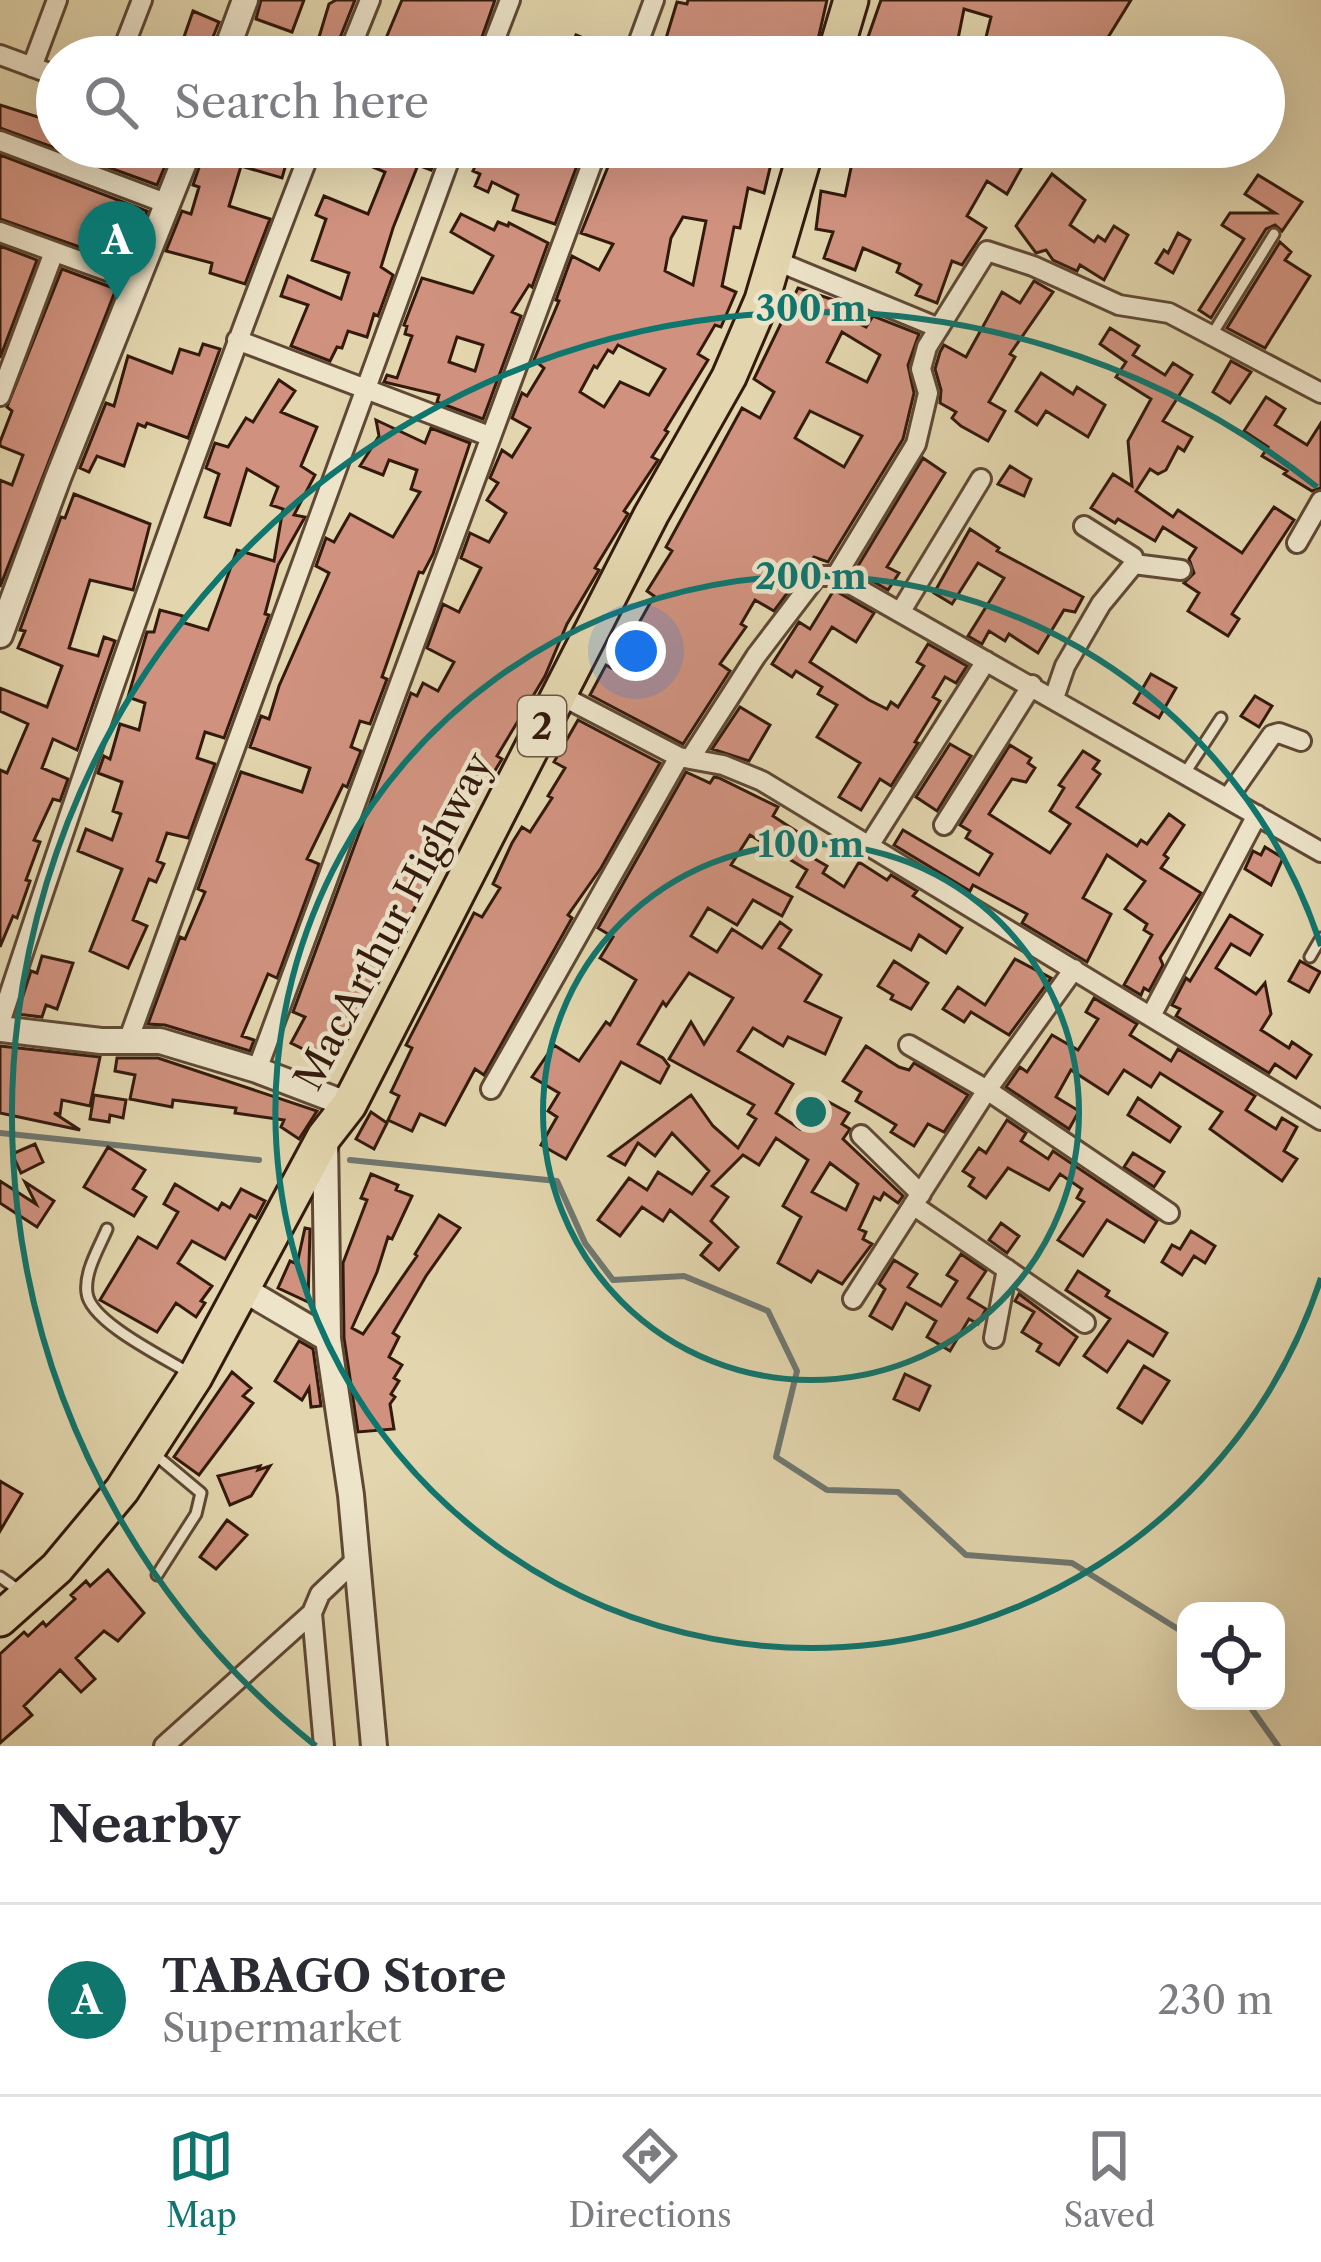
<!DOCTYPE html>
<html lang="en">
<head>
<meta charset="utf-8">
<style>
  body { margin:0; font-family:"Libre Caslon Text",serif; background:#f7f7f7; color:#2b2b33 }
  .controls { position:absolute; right:36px; bottom:36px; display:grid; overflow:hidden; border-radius:24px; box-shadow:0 12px 48px #0002 }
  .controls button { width:108px; height:108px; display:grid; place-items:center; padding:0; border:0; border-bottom:3px solid #e1e1e2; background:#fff; color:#2b2b33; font:60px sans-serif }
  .you { position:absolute; left:636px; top:651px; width:42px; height:42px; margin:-30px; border:9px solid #fff; border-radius:50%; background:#1a73e8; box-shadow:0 0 0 18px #1a73e833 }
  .badge { display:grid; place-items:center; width:78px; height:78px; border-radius:50%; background:#0f766e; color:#fff; font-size:39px; font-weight:700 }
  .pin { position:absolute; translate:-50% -99px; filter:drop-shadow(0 3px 6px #0008) }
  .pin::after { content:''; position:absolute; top:63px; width:42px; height:36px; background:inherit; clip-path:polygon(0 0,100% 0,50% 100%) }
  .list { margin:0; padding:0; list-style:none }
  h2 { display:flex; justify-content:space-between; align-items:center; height:156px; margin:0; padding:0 48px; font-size:51px }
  h2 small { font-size:39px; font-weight:400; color:#7c7c81 }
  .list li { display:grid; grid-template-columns:78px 1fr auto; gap:36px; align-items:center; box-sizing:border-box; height:192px; padding:0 48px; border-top:3px solid #e1e1e2 }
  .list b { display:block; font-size:45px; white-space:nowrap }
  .list p { margin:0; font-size:39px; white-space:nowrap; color:#7c7c81 }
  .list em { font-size:39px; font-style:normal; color:#7c7c81 }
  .icon { flex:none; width:66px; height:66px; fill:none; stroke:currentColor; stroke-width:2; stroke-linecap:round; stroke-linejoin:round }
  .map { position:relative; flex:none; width:1321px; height:1746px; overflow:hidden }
  .search { position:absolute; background:#fff; box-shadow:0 12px 48px #0002; left:36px; right:36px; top:36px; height:132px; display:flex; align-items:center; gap:30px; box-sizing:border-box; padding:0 42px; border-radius:66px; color:#7c7c81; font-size:45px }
  .sheet { height:348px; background:#fff }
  nav { display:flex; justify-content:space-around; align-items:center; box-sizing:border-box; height:168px; border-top:3px solid #e1e1e2; background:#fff; font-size:33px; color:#7c7c81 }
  nav a { display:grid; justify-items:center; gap:6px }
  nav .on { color:#0f766e }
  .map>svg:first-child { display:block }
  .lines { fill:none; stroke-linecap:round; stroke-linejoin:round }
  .stream { stroke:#707871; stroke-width:6 }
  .building { fill:#d0927f; stroke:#331a0d; stroke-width:3; fill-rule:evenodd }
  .service-casing { stroke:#5f4935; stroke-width:15 }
  .minor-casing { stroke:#5f4935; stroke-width:24 }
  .tertiary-casing { stroke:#5f4935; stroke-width:30 }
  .trunk-casing { stroke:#331a0d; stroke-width:39 }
  .service { stroke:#ede4ca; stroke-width:9 }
  .minor { stroke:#ede4ca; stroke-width:18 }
  .tertiary { stroke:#ede4ca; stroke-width:24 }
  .trunk { stroke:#e3d6ae; stroke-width:33 }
  .ring { fill:none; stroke:#0f766e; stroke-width:6 }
  .labels { text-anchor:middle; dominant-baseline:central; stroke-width:9; stroke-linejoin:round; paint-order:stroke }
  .shield { fill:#ede4ca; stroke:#6b5746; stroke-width:3 }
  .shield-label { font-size:36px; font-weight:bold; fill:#331a0d }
  .street-label { font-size:39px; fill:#331a0d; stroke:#ede4ca }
  .centre { fill:#0f766e; stroke:#ede4ca; stroke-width:6 }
  .ring-label { font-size:36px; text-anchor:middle; font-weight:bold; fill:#0f766e; stroke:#ede4ca; stroke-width:9; stroke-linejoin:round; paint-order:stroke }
</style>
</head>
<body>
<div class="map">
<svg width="1321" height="1746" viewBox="0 0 1321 1746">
  <rect width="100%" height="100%" fill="#e3d6ae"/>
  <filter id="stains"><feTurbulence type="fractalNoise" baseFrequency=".00167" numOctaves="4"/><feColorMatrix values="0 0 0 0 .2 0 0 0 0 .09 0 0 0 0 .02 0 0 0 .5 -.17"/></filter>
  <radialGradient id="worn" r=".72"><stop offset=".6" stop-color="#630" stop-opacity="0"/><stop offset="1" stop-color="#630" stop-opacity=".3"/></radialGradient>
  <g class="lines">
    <!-- stream -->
    <path class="stream" d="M0,1133L259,1160
      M350,1160L557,1181L585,1243L613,1280L684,1276L768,1311L797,1371L776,1457L827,1490L898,1492L966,1555L1072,1563L1186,1634
      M1246,1701L1278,1746"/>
  </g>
  <!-- building -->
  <path class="building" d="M261,0H304L292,32L256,19Z
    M336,0H355L336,48L330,46L329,57H313L329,4Z
    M402,0H495L475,57H415L384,43Z
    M688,0H827L814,57H648L654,41L664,45L677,2L687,4Z
    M881,0H1131L1107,39L1135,57H903L893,54L892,57H861ZM964,9L991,17L984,45L958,39Z
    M193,11L219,22L205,57H177Z
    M576,35L620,53V57H567Z
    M0,105L57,123V147H130L149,154L151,147L172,149L157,185L0,128Z
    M206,147H291L282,178L241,166L229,206L270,219L245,284L210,273L212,263L166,251L182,211L191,214L199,187L193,185Z
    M325,147H361L389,158L393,147H440L431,170L418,165L393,228L381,267L393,275L378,316L374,314L367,337L348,331L342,348L337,347L330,361L291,346L308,305L281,296L288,276L341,299L349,273L312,260L326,219L316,215L324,196L368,214L385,172Z
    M484,147H584L555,224L513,210L518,195L492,182L488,192L475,186L480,174L473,171Z
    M616,147H775L764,193L748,188L740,228L734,227L722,286L736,292L721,327L715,325L698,354L708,360L665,430L668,432L652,457L658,460L624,511L628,514L595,568L599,570L567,624L545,676L497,756L502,759L488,782L472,773L455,800L458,803L447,820L460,829L410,916L403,930L406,932L334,1064L291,1043L305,1017L293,1012L411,693L417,696L423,683L438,691L454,662L427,648L443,604L459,612L481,568L461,558L470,533L489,542L506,513L487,500L498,483L490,478L502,450L512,457L530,428L512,418L522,393L527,396L544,368L534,360L559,301L556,300L572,256L599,270L613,244L581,233ZM683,217L706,221L693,285L665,271L671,238ZM618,345L665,369L649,395L620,382L604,407L580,392L594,366L597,368L608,350L613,353Z
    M844,147H1033L1007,194L987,181L967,216L986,228L962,265L952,261L937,303L916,295L921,285L897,272L900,264L863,248L855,270L824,258L833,232L816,229L821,191L845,196L852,163L840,160Z
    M0,155L147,211L135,239L128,237L122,248L112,244L108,257L0,219Z
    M1052,174L1085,200L1070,225L1094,242L1098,236L1105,241L1114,226L1128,235L1104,280L1080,265L1077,271L1053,260L1046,250L1036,253L1016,226Z
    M1258,175L1302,202L1282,231L1275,225L1266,229L1211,318L1199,310L1244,239L1222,225L1230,213H1275L1245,194Z
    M461,214L494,230L498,222L508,226L509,223L548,243L532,287L529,285L512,312L521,316L483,419L437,402L439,395L384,382L387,375L397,378L412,336L405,334L407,326L404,325L422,278L473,293L493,256L451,232ZM457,337L483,345L475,371L449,362Z
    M1178,233L1190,240L1173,273L1156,263L1164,250L1168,253Z
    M1280,242L1291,252L1285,260L1310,276L1265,348L1227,328Z
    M0,246L37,260L0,358Z
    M62,269L116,289L0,587V480L12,485L23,455L0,446V442L12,411L7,407Z
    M1034,281L1053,292L1010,354L1015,357L989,402L1005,411L988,441L961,426L952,418L956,412L940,403L941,390L935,369L940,352L944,345L966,357L1002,292L1020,303Z
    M798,288L840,302L835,311L866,327L873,316L919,334L908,365L914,393L903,439L828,562L814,557L774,611L755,600L741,624L746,627L720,664L730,671L683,744L590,695L606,665L611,668L622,646L625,648L654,596L647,591L672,551L666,547L742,408L760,418L774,392L754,379ZM842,332L880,355L867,382L827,362ZM810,411L862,436L844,467L795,438Z
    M1110,328L1139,346L1133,355L1165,375L1173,363L1192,375L1163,421L1192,437L1184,451L1178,447L1166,470L1158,474L1150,469L1136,491L1173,517L1178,510L1242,553L1274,507L1294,520L1232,614L1239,619L1228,636L1188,611L1199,593L1184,583L1194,573L1189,559L1196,548L1163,527L1155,541L1118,519L1115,523L1091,508L1113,474L1132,486L1128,441L1151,399L1116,377L1126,362L1100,344Z
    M203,344L220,349L188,438L147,423L145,427L138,424L124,466L97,456L89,472L80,468L106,403L114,406L128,356L172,373L180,349L199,355Z
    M1231,361L1251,372L1230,403L1213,392Z
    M1041,373L1073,394L1077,387L1105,405L1088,437L1046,411L1037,425L1016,411Z
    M279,380L295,391L281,412L317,427L301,466L315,475L294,515L305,517L278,565L265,614L269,615L224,738L205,732L197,758L215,764L188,838L167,833L157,861L164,864L156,882L149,879L133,920L147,926L128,968L90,951L122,869L78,851L86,829L112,840L121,814L113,811L122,782L98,773L104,756L110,759L120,724L139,730L145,703L128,697L147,632H154L160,610L183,616L181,622L208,630L237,550L274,561L283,509L271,505L278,487L247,469L230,525L205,517L219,474L206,468L215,443L228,447L246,418L253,422Z
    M1266,397L1285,409L1275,425L1307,445L1321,423V488L1312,491L1284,474L1287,471L1262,456L1268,447L1244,431Z
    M376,420L425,443L431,428L470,443L433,554L423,573L419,572L382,677L387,679L370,724L360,721L351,747L361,751L347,787L343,785L307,859L319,864L277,978L268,974L242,1036L254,1040L250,1051L165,1025L148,1024L180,937L185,939L205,892L198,889L241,772L302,792L310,768L250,747L261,716L269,719L279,686L329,573L316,566L326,538L334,542L350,514L393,537L420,492L411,489L417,470L389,460L383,475L360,466L379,436Z
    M923,458L945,473L887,567L899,573L888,590L855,571Z
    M1010,466L1031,479L1024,496L998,484Z
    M74,494L150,524L133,590L90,580L69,648L98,656L104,637L115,641L77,750L53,739L42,768L68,779L60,801L53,799L34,840L40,842L26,880L30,881L17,918L13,916L0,947V770L7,773L28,724L0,711V688L47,707L62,666L18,648L25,631L20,630L61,517L65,518Z
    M970,529L999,548L997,551L1083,597L1075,612L1064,610L1038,653L1009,634L1005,641L989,631L982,644L968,636L1004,578L978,563L952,604L934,593Z
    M834,590L874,613L856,642L832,627L810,662L869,700L887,709L891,702L898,707L924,666L917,662L928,644L967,666L956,683L945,677L933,697L940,701L915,742L918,743L891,786L880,779L861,810L839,797L860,763L817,737L837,705L818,694L822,687L796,671L792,677L772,664L799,622L810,629Z
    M1151,674L1176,688L1159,718L1134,703Z
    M1255,696L1272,706L1259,727L1241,716Z
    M740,707L770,725L749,761L712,749Z
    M578,720L660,763L601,868L568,915L572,918L484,1075L475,1069L445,1125L420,1114L412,1131L388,1120L399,1096L391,1092L412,1048L406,1045L474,913L482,917L500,888L493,884L512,843L522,827L530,832L552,798L548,796L565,768L554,762Z
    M950,744L971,756L937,811L916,797Z
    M1010,745L1031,758L1028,763L1035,768L1026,782L1012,779L989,814L1050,853L1070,824L1050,811L1064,788L1059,785L1083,751L1099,761L1093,769L1100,774L1077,807L1137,846L1141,840L1147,844L1169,814L1184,825L1164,855L1168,858L1161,868L1201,893L1160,958L1163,965L1149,991L1144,988L1141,995L1124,985L1152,935L1144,930L1147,924L1125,909L1145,881L1107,855L1083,898L1111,914L1087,962L1022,923L1027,914L973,885L970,891L894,845L903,830L979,875L992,854L966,838L970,831L960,825Z
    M686,772L710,783L714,777L719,778L778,807L773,816L802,835L794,847L827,866L823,873L844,887L859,862L887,880L891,875L917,891L913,896L962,928L946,953L919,935L911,950L797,887L807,870L750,835L731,865L792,897L782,916L753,900L737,925L708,908L691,936L717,952L732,929L762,948L780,922L791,930L779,948L821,975L805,1001L841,1018L825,1054L788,1037L783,1046L753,1028L738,1051L793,1084L776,1113L800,1129L823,1099L849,1113L842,1124L850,1129L843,1139L903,1196L898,1203L884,1193L880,1200L874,1197L859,1229L866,1232L863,1239L872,1244L842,1284L818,1271L811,1282L778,1263L801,1217L783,1206L808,1160L776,1138L759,1165L743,1155L712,1186L728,1197L711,1221L738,1247L719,1270L701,1255L711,1243L670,1210L663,1221L642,1207L620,1236L598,1220L629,1178L647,1190L658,1172L692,1194L709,1171L672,1133L655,1156L638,1143L625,1165L609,1156L691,1095L713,1126L738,1148L756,1119L748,1114L754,1105L669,1059L691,1022L704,1044L733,998L689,973L666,1006L663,1002L638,1044L663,1058L669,1066L660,1083L621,1062L566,1159L541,1145L557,1117L548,1111L559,1093L532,1077L554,1045L579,1061L606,1022L610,1025L636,980L600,958L613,937L598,928ZM830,1163L858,1184L846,1210L812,1192Z
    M1265,847L1283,858L1271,885L1245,869L1253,851L1261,855Z
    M1230,915L1262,935L1250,955L1231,944L1216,968L1256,994L1265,983L1271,1014L1261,1030L1289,1048L1292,1042L1311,1055L1296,1078L1275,1064L1269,1073L1176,1016L1180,1009L1172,1005L1186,978L1190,981Z
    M42,956L73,963L57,1009L46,1005L42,1017L17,1014L31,971L37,973Z
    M1015,959L1051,978L1009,1035L971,1012L964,1022L943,1009L958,987L985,1005Z
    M894,961L928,983L911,1009L891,999L893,995L878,986Z
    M1300,961L1320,972L1309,992L1289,981Z
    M1094,998L1137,1024L1130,1035L1171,1061L1178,1049L1255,1096L1246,1110L1276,1129L1282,1118L1297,1127L1284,1151L1297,1159L1282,1181L1210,1129L1222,1112L1160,1073L1151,1087L1124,1070L1108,1094L1071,1070L1056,1097L1079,1111L1069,1129L1006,1087L1020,1067L1027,1072L1052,1035L1078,1050L1098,1019L1086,1012Z
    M0,1046L100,1057L90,1106L62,1100L60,1114L54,1113L80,1130L0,1113Z
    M866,1046L899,1067L909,1070L914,1063L968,1095L944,1132L928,1124L914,1146L891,1132L896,1125L856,1101L861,1092L843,1081Z
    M117,1058H158L317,1111L299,1139L281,1127L284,1120L235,1113L236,1108L173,1100L172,1107L130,1099L135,1075L115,1071Z
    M94,1095L126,1100L123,1118L110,1115L109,1122L90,1119Z
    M1138,1098L1180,1127L1170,1142L1128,1115Z
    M371,1112L387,1123L374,1149L356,1139Z
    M1007,1120L1026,1133L1021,1141L1048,1159L1053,1151L1157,1221L1144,1242L1107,1220L1083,1256L1058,1240L1084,1202L1077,1198L1082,1189L1060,1174L1049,1190L1008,1168L986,1198L969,1186L974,1178L963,1171L979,1148L986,1153Z
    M35,1144L43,1162L21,1173L12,1154Z
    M108,1147L145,1170L133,1189L146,1197L134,1216L84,1187Z
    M1133,1153L1164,1172L1154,1187L1124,1167Z
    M371,1174L398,1185L396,1190L412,1196L392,1239L388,1237L377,1272L352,1328L363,1334L417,1256L415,1254L439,1215L460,1228L426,1276L393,1333L399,1337L389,1357L402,1365L394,1378L399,1381L391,1394L395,1397L390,1404L394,1429L358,1432L344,1338L343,1263L367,1200L361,1198Z
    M0,1181L36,1204L25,1182L54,1201L37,1227L0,1203Z
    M175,1184L218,1210L222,1203L230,1208L241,1189L265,1201L256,1218L250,1215L225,1259L192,1241L178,1263L212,1286L201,1301L205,1303L196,1317L176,1303L157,1332L100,1300L138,1237L157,1248L178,1212L164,1204Z
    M1001,1223L1019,1236L1007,1253L989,1240Z
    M305,1228L310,1229L308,1302L278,1288L290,1261L297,1264Z
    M1191,1231L1215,1246L1205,1263L1194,1256L1182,1275L1162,1262L1172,1245L1180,1249Z
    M961,1254L986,1271L968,1298L986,1309L978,1324L969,1319L950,1351L927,1337L936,1321L906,1303L892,1329L870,1316L885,1289L879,1284L894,1260L917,1274L908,1287L941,1306L957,1281L947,1275Z
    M1078,1271L1109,1291L1106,1296L1167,1333L1153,1356L1128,1341L1107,1372L1084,1356L1110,1319L1066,1290Z
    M1019,1294L1077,1337L1059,1365L1037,1351L1041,1344L1022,1332L1034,1312L1015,1301Z
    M299,1341L313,1349L321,1406L311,1407L309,1388L302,1400L275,1381Z
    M1144,1366L1169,1381L1142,1423L1118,1408Z
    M232,1372L251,1388L243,1396L253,1403L199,1475L174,1457Z
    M905,1374L930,1386L919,1410L894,1399Z
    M260,1466L258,1470L270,1466L251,1496L230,1505L218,1476Z
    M0,1481L22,1494L0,1531Z
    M227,1520L247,1535L216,1569L200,1557Z
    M108,1570L144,1613L118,1641L104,1631L76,1658L95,1679L81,1692L60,1670L24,1706L32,1715L0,1743V1654L24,1632L28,1636L43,1622L46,1626L75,1599L71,1595L86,1581L90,1586Z"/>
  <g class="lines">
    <defs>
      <path id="service" d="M1213,333L1274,234
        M1185,773L1221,718
        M1310,957L1321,938
        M107,1229C99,1248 84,1272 87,1293C90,1322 165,1358 191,1374
        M152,1452L201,1493L196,1514L157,1575
        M0,1577L20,1591"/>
      <path id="minor" d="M0,55L57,76
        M120,57L142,0
        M347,57L370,0
        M488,57L510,0
        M633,57L654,0
        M32,67L57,0
        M0,141L168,204
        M0,232L138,282
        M774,260L939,328
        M237,340L489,436
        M0,396L54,252
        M1297,543L1321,501
        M1134,564L1181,570
        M836,576L916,444L928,393L921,369L927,347L987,251L1033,266L1119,305L1169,313L1321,393
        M901,611L981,479
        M558,694L679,757L723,765L762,781L1321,1120
        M1054,698L1065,666L1101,604L1134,564L1133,557L1084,526
        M690,759L756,656L817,576H836L1321,852
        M1228,798L1272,735L1279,733L1301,741
        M944,825L1032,685
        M870,844L986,661
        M1152,1014L1257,815
        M0,1023C97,728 199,436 312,147
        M128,1041L454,147
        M909,1045L987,1090L1169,1213
        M257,1070L598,147
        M491,1089L679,757
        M861,1135L921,1194
        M913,1205L1085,1323
        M853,1299L987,1090L1074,969
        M994,1338L1007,1269
        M164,1746L312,1613
        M324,1746L312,1613L320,1594L357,1559"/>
      <path id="tertiary" d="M224,57L245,0
        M0,635L58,478L190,147
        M0,1029L101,1041H160L257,1070L349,1105
        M325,1139L328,1339L351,1495L374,1746
        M243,1289L328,1339"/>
      <path id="trunk" d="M834,57L851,0
        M0,1619L57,1568L122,1490L195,1377L324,1137L349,1105L651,515L729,377L762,300L807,147"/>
    </defs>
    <!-- service casing -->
    <use href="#service" class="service-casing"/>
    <!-- minor casing -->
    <use href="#minor" class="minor-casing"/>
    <!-- tertiary casing -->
    <use href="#tertiary" class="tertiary-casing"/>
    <!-- trunk casing -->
    <use href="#trunk" class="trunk-casing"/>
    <!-- service -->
    <use href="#service" class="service"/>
    <!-- minor -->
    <use href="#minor" class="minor"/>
    <!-- tertiary -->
    <use href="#tertiary" class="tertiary"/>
    <!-- trunk -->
    <use href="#trunk" class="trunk"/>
  </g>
  <!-- distance rings -->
  <g class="ring">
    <circle cx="811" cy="1112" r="268"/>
    <path d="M1321 1278A536 536 0 1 1 1321 946"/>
    <path d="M316 1746A804 804 0 1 1 1317 487"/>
  </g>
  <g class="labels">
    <!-- shield labels -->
    <rect class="shield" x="518" y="696" width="48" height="60" rx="9"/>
    <g class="shield-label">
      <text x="542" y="726">2</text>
    </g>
    <!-- street labels -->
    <g class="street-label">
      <text transform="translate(393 921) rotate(-62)">MacArthur Highway</text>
    </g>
  </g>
  <circle cx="811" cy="1112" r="18" class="centre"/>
  <g class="ring-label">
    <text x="811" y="321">300 m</text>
    <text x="811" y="589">200 m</text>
    <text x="811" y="857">100 m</text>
  </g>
  <rect width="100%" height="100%" filter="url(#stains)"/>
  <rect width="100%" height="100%" fill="url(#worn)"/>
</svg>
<div class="controls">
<button><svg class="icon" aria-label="locate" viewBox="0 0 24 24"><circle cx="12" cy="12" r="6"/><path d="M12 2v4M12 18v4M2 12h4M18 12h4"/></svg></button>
</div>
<div class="you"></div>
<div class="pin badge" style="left:117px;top:300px">A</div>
<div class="search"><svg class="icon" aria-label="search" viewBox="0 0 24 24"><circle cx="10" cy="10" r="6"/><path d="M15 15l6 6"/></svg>Search here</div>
</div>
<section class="sheet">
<h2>Nearby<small></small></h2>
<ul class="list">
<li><span class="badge">A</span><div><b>TABAGO Store</b><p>Supermarket</p></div><em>230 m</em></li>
</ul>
</section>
<nav>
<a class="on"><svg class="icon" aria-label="map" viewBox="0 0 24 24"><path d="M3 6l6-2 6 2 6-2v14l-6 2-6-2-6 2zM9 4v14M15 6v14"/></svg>Map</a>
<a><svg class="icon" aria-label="directions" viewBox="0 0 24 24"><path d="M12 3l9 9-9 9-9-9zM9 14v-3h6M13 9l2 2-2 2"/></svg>Directions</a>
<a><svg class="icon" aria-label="saved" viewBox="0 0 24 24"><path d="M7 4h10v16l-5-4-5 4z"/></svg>Saved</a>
</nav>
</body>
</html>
